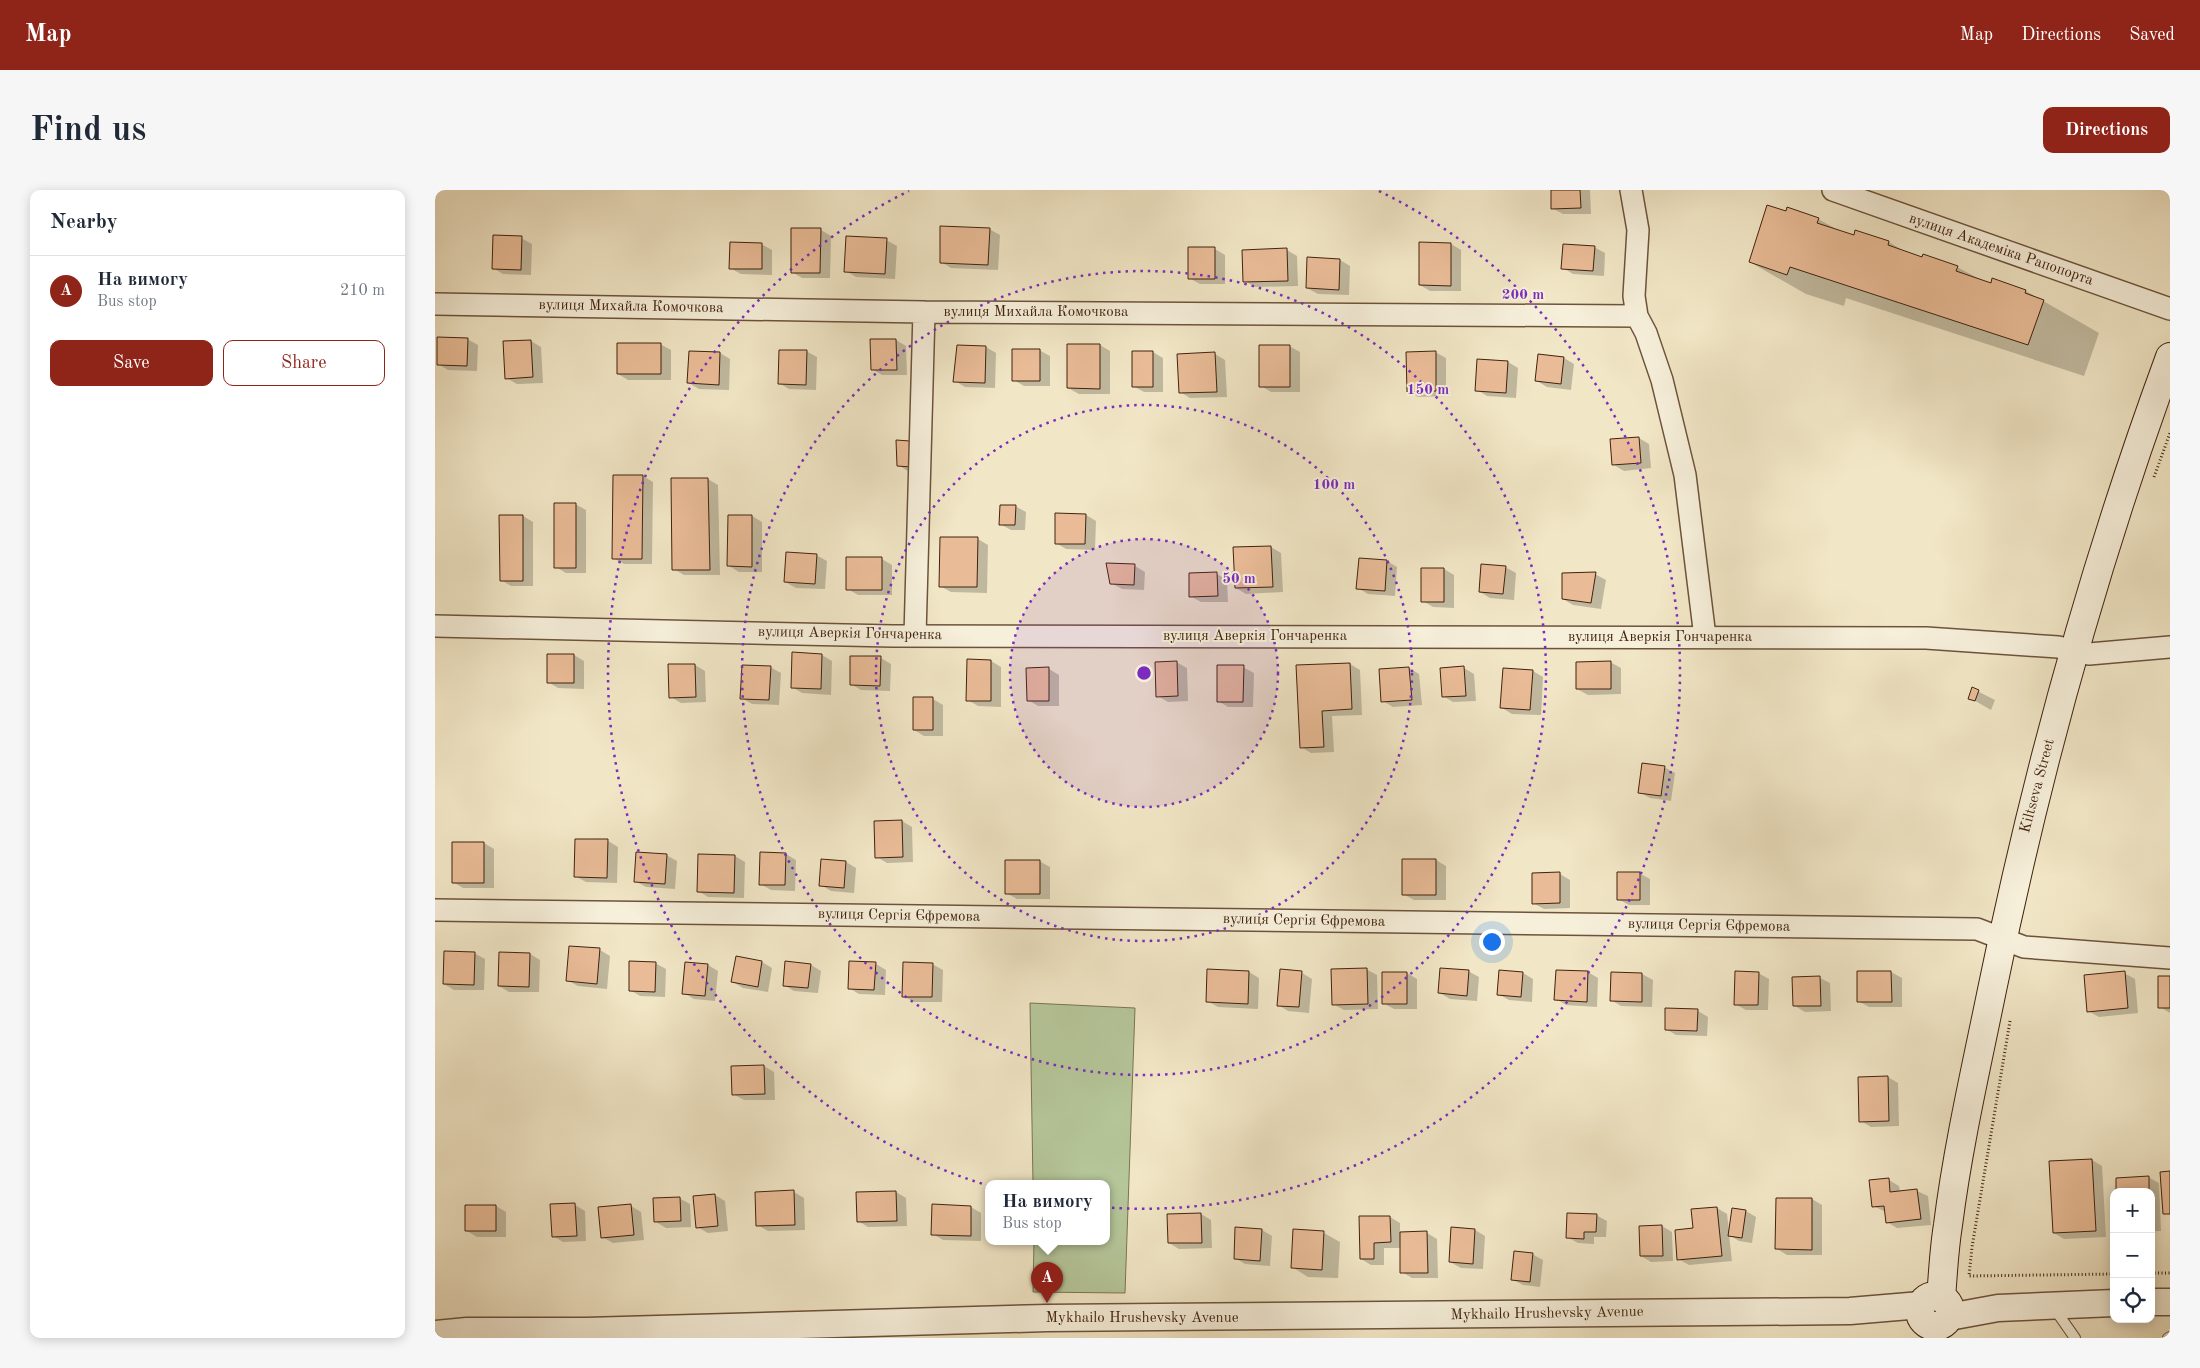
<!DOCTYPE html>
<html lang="en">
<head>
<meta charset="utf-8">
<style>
  body { margin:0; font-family:"Old Standard TT",serif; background:#f6f6f7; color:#1f2937 }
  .controls { position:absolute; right:15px; bottom:15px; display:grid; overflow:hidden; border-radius:10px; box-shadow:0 2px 12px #0003 }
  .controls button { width:45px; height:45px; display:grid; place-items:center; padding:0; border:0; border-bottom:1px solid #e0e1e3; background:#fff; color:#1f2937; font:25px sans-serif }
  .you { position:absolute; left:1056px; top:751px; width:18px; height:18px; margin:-12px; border:4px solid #fff; border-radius:50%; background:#1a73e8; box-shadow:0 0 0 8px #1a73e833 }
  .badge { display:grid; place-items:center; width:32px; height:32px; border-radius:50%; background:#8f2418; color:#fff; font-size:16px; font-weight:700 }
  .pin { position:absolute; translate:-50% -41px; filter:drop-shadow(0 1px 2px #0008) }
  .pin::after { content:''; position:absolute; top:26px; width:18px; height:15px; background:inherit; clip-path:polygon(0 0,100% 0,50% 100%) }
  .popup { position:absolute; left:550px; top:990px; width:125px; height:65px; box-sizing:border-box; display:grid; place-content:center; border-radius:10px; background:#fff; filter:drop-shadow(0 1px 4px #0005); font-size:16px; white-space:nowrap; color:#747a83 }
  .popup b { font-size:19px; color:#1f2937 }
  .popup::after { content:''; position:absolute; left:50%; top:100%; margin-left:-10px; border:10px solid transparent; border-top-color:#fff }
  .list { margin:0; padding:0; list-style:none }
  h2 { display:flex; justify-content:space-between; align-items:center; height:65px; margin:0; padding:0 20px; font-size:21px }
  h2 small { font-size:16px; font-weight:400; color:#747a83 }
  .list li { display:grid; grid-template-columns:32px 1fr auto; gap:15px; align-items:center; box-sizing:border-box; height:70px; padding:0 20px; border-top:1px solid #e0e1e3 }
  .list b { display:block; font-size:19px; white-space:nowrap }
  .list p { margin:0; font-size:16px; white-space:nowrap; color:#747a83 }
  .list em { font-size:16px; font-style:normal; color:#747a83 }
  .actions { display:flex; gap:10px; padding:15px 20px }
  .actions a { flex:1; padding:11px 0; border:1px solid #8f2418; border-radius:10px; text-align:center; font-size:18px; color:#8f2418 }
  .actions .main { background:#8f2418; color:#fff }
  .icon { flex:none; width:28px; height:28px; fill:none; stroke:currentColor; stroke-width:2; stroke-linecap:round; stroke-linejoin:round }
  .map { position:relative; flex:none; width:1735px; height:1148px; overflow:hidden; border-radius:10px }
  header { display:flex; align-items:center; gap:30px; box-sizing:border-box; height:70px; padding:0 25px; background:#8f2418; color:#fff }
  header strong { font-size:24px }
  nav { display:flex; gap:28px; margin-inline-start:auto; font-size:18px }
  .intro { display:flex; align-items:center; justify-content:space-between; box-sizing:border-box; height:120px; padding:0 30px }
  h1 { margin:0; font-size:35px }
  .button { padding:12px 22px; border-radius:10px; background:#8f2418; color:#fff; font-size:18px; font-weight:700 }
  main { display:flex; gap:30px; padding:0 30px }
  aside { flex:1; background:#fff; border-radius:10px; box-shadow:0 2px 12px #0003 }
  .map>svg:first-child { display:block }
  .green { fill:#b5c699; stroke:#7b7453 }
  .shadow { fill:#0003 }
  .building { fill:#e9bc97; stroke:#41220d }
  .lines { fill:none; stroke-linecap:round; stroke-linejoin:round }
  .service-casing { stroke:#6d533b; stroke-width:12 }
  .minor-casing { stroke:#6d533b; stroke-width:24 }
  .tertiary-casing { stroke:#6d533b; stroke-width:29 }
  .secondary-casing { stroke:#41220d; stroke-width:30 }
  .path { stroke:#41220d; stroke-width:3; stroke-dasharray:1 2.5; stroke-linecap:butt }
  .service { stroke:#f6efda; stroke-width:10 }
  .minor { stroke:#f6efda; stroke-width:21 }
  .tertiary { stroke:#f6efda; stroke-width:26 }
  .secondary { stroke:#f6efda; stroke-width:28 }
  .ring { fill:none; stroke:#7b2cbf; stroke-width:2.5; stroke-dasharray:2.5 5 }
  .labels { text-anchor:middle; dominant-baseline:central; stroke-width:4; stroke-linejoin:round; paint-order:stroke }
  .street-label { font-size:15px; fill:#41220d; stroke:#f6efda }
  .centre { fill:#7b2cbf; stroke:#f6efda; stroke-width:2.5 }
  .ring-label { font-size:15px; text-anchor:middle; font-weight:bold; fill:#7b2cbf; stroke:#f6efda; stroke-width:4; stroke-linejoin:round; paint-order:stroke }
</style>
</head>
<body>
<header>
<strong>Map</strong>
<nav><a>Map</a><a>Directions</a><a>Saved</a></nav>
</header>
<div class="intro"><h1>Find us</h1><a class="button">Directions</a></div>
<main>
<aside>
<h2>Nearby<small></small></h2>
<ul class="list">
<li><span class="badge">A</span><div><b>На вимогу</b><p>Bus stop</p></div><em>210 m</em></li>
</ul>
<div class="actions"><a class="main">Save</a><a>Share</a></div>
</aside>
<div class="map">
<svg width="1735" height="1148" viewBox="0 0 1735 1148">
  <rect width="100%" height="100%" fill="#f1e6c6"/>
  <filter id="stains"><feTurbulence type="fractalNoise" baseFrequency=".004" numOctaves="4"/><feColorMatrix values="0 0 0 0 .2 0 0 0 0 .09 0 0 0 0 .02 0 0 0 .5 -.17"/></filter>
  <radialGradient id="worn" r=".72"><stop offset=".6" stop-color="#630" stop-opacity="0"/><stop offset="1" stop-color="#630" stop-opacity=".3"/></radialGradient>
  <!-- green -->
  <path class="green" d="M595,813L700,818L690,1103L598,1102L599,1052H671V994H598Z"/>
  <!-- shadow -->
  <path class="shadow" d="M1117,0H1155L1156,24H1128L1117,18Z
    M1352,23L1383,29L1405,41L1420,46L1421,42L1454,52L1472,63L1522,77L1546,90L1557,94L1558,90L1591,101L1664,143L1649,186L1411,108L1409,116L1371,104L1315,72Z
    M554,39L565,45L563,80L516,78L506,72Z
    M386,40L396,46L395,88H367L357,82Z
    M86,48L97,54L96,85L68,84L58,78Z
    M451,50L462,56L460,89L421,87L411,81Z
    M326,54L337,60V85L306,84L295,78Z
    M1016,54L1026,60V101H995L985,95Z
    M1159,57L1170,63L1169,86L1138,84L1128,78Z
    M780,59L790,65V94H765L754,88Z
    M852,60L862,66L863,96L820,97L810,91Z
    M905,70L915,76L914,105L883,104L872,98Z
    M32,149L43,155L42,181L13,180L3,174Z
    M461,150L471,156L472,185H447L437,179Z
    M96,151L106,157L108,193L82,194L71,188Z
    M225,154L236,160V190H193L183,184Z
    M633,155H665L675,161V204H644L633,198Z
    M854,156L865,162V202H836L826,196Z
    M551,157L561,163L560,198L530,197L520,191Z
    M604,160L615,166V196H589L579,190Z
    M371,161L382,167L381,200L354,199L344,193Z
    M255,162L285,163L295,169L294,200L264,199L254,193Z
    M718,162L728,168V202H709L698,196Z
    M1000,162L1011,168V206L983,207L973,201Z
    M780,164L790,170L792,207L755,208L745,202Z
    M1104,166L1129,168L1139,174L1136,200L1112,197L1102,191Z
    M1043,170L1073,172L1083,178L1081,208L1052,206L1042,200Z
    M1204,248L1214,254L1216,278L1189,281L1179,275Z
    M491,261L479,285L463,275Z
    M208,286L218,292L217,374H189L178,368Z
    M273,289L283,295L285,385H249L239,379Z
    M140,314L151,320V383H131L121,377Z
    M580,316L591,322L590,340H576L565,334Z
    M651,325L661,331L660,360L631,359L621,353Z
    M88,326L98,332V396H76L66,390Z
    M317,326L327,332V382H304L294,376Z
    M543,349L553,355L552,403L516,402L505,396Z
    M836,357L846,363L848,402L811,404L801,398Z
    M381,365L392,371L390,399L361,398L350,392Z
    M447,369L457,375V405H423L413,399Z
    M952,371L962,377L960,406L933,404L923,398Z
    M700,376L710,382L709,400L687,399L676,393Z
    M1070,377L1081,383L1079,410L1055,408L1045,402Z
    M1009,379L1019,385V418L998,417L988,411Z
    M782,384L792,390L793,412H766L755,406Z
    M1160,384L1171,390L1166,419L1138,415L1128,409Z
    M359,463L387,465L397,471L396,505L367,503L357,497Z
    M139,465L149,471V499L123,498L113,492Z
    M446,468L456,474L455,501L426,500L416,494Z
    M556,471L566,477V517L543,516L533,510Z
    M741,472L752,478L753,511L733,512L723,506Z
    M1175,472L1186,478V504L1153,505L1142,499Z
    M915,474L925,480L927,525L897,526L899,562L876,563L866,557L862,476Z
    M260,475L270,481L271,512L246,513L236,507Z
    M335,477L346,483L344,515L317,514L307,508Z
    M808,477L819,483L818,517H793L783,511Z
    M974,478L984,484L987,515L958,517L948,511L945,480Z
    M1029,478L1039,484L1041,511L1018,512L1008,506Z
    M614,479L624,485V516H603L593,510Z
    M1098,481L1108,487L1106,525L1077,524L1067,518Z
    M1538,499L1560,510L1556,520L1535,508Z
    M480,508L498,509L508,515V546H489L479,540Z
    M1229,577L1240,583L1236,611L1215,608L1204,602Z
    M467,631L477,637L478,672L452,673L442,667Z
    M173,651L183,657L182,693L151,692L140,686Z
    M49,653L59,659V698H28L18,692Z
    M351,664L361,670L360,701L336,700L325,694Z
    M231,665L242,671L240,699L211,697L200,691Z
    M300,666L310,672L309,708L273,707L263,701Z
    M1001,670L1011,676V710H979L968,704Z
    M604,671L615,677V709H582L571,703Z
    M411,672L421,678L419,703L396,701L386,695Z
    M1204,683L1215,689V715H1194L1183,709Z
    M1125,684L1135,690V718L1109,719L1098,713Z
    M165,760L175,766L172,799L143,796L132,790Z
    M39,763L50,769L49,800H19L9,794Z
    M95,764L105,770L104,802H74L64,796Z
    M302,767L327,772L337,778L333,802L308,798L298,792Z
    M220,773L231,779L230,807L205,806L195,800Z
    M441,774L451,780L450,805L424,804L414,798Z
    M497,774L508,780L507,812H479L468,806Z
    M273,775L283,781L280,811L259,809L249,803Z
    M376,775L386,781L383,803L359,801L349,795Z
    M931,779L942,785L943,819L909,820L898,814Z
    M1033,781L1044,787L1042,811L1015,809L1005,803Z
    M814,782L824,788L823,819L783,817L772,811Z
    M1153,782L1163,788L1162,817L1131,815L1121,809Z
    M1423,782H1456L1467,788V817H1434L1423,811Z
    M867,783L877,789L874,823L853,821L843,815Z
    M972,783L982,789V819H959L948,813Z
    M1088,783L1098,789L1097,812L1074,810L1063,804Z
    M1177,783L1207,784L1218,790L1217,817L1186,816L1176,810Z
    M1323,783L1334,789L1333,820H1311L1300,814Z
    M1689,783L1700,789L1703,823L1664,827L1653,821Z
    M1735,787V823L1725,817Z
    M1385,788L1395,793L1396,821L1370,822L1360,816Z
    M1263,821L1273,827L1272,846L1241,845L1231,839Z
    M329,876L339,882L340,910H309L298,904Z
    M1453,887L1463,893L1464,936L1436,937L1426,931Z
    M1657,970L1667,976L1671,1047L1629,1049L1619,1043Z
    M1713,987L1724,993L1726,1041H1716V1002H1683Z
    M1454,990L1464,996L1465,1002L1482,1001L1493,1006L1496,1035L1462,1038L1452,1032L1451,1022L1438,1016Z
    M359,1002L369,1008L370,1040L333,1041L322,1035Z
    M461,1002L471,1008L472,1036L433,1037L423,1031V1003Z
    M280,1005L290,1011L293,1041L273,1043L262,1037Z
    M244,1008L255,1014L256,1037L231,1038L221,1032Z
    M1377,1009L1387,1015V1065H1352L1342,1059Z
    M140,1015L150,1021L151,1051L128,1052L118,1046Z
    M61,1016L71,1022V1047H42L32,1041Z
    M196,1016L206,1022L209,1050L178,1053L167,1047Z
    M498,1016L536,1017L546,1023V1051L508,1050L498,1044Z
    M1282,1018L1292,1024L1294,1040L1298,1019L1311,1021L1321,1027L1317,1053L1304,1051L1294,1045L1297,1071L1254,1075L1243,1069L1259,1039Z
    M766,1024L776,1030L777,1058L744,1059L734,1053L733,1025Z
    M1161,1025L1172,1031L1171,1047H1159V1054L1143,1053L1132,1047Z
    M955,1027L965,1033V1043H992L1002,1049L1003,1088H977L967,1082L966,1058H949V1075H936L926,1069Z
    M1227,1036L1237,1042L1238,1071L1216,1072L1206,1066Z
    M1017,1039L1040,1040L1050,1046L1048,1079L1026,1078L1015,1072Z
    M827,1040L837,1046L835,1076L810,1074L800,1068Z
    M889,1043L905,1052L903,1088L873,1087L857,1077Z
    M1097,1064L1108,1070L1105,1097L1088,1095L1077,1089Z"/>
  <!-- building -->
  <path class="building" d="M1116,0H1145L1146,18L1116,19Z
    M1332,15L1351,21L1352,17L1384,28L1382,33L1419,45L1420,40L1454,51L1453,55L1487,67L1488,64L1523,76L1521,81L1556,93L1557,88L1591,100L1590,103L1609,110L1593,155L1355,77L1352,85L1314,72Z
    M505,36L555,38L553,75L505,73Z
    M356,38H386L385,83H356Z
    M58,45L87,46L86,80L57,79Z
    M411,46L452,48L450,84L409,82Z
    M295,52L327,53V79H294Z
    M984,52L1016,53V96L984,95Z
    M1128,54L1160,56L1158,81L1126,79Z
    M753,57H780V89H753Z
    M852,58L853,91L808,92L807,60Z
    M872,67L905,69L904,100L871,98Z
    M2,147L33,148L32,176L2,175Z
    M435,149H461L462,180H436Z
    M96,150L98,187L70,189L68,151Z
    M182,153H226V184H182Z
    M632,154H665V199L632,198Z
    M522,155L551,156L550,193L518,192Z
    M824,155H855V197H824Z
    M577,159H605V191H577Z
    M344,160H372L371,195L343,194Z
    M254,161L285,162L284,195L252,193Z
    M697,161H718V197H697Z
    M1001,161V201L972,202L971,162Z
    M780,162L782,202L744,203L742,164Z
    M1103,164L1129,167L1126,194L1100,191Z
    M1042,169L1073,171L1071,203L1040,201Z
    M1204,247L1206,273L1177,275L1175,249Z
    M461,250L475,251L476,277L462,276Z
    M178,285H208L207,369H177Z
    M236,288H273L275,380H237Z
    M119,313H141V378H119Z
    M565,315H581L580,335H564Z
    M620,323L651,324L650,354H620Z
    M64,325H88V391H65Z
    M293,325H317V377L292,376Z
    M505,347H543L542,397H504Z
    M836,356L838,397L800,398L798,357Z
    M351,362L382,364L380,394L349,392Z
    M411,367H447V400H411Z
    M924,368L952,370L950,401L921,399Z
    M671,373L700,374L699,395L675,394Z
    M1046,374L1071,376L1068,404L1044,402Z
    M986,378H1009V412H986Z
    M782,382L783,406L754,407V383Z
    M1161,382L1156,413L1127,409V383Z
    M357,462L387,464L386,499L356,498Z
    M112,464H139V493H112Z
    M415,466H446L445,496L415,495Z
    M532,469L556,470V511H531Z
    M742,471L743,506L721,507L720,472Z
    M1176,471V499H1141V472Z
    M915,473L917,519L887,521L889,557L865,558L861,475Z
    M233,474H260L261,507L234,508Z
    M307,475L336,476L334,510L305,509Z
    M782,475H809L808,512H782Z
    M1029,476L1031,506L1007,507L1005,478Z
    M614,477V511H592L591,478Z
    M974,477L977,510L946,512L944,479Z
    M1068,478L1098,480L1095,520L1065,518Z
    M1537,497L1544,500L1540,511L1533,509Z
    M478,507H498V540H478Z
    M1207,573L1230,576L1226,606L1203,603Z
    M467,630L468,667L440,668L439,631Z
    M140,649H173L172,688L139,687Z
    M17,652H49V693H17Z
    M201,662L232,664L230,694L199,692Z
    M325,662L351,663L350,695H324Z
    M263,664L300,665L299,703L262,702Z
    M386,669L411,671L409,698L384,696Z
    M967,669H1001V705H967Z
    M570,670H605V704H570Z
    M1125,682V713L1097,714V683Z
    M1182,682H1205V710H1182Z
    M134,756L165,758L162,794L131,791Z
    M9,761L40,762L39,795L8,794Z
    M64,762L95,763L94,797L63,796Z
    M301,766L327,771L323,797L296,792Z
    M194,771L221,772L220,802L194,801Z
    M350,771L376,774L373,798L348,796Z
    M414,771L441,772L439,800L413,799Z
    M250,772L273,774L270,806L247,804Z
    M468,772L498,773L497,807H467Z
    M932,778L933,814L897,815L896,779Z
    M1005,778L1034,780L1032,806L1003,803Z
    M772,779L814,781L813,814L771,812Z
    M845,779L867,781L864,817L842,816Z
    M1064,780L1088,782L1086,807L1062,805Z
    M1121,780L1153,781L1152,812L1119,810Z
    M1300,781L1324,782L1323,815H1299Z
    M1422,781H1456L1457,812H1422Z
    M1690,781L1693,818L1652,822L1649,785Z
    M947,782H972V814H947Z
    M1176,782L1207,783V812L1175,811Z
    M1385,786L1386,816H1358L1357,787Z
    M1723,786H1735V818H1723Z
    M1230,818L1263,819L1262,841L1230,840Z
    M329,875L330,904L297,905L296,876Z
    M1453,886L1454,931L1424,932L1423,887Z
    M1657,969L1661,1041L1618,1043L1614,971Z
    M1735,981V1024H1728L1725,982Z
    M1714,986V1002H1681V988Z
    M1454,988L1455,1002L1482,999L1486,1029L1451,1033L1449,1016L1437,1017L1434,990Z
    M359,1000L360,1035L321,1036L320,1002Z
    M461,1001L462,1031L422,1032L421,1002Z
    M280,1004L283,1036L261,1038L258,1006Z
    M245,1007L246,1031L219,1032L218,1008Z
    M1341,1008H1377V1060L1340,1059Z
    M140,1013L142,1046L117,1047L115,1014Z
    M196,1014L199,1045L166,1048L163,1017Z
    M497,1014L536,1016V1046L496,1045Z
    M30,1015H61V1041H30Z
    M1282,1017L1287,1066L1242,1070L1240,1040L1258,1038L1256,1019Z
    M1297,1018L1311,1020L1307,1048L1293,1046Z
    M766,1023L767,1053H733L732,1024Z
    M1132,1023L1162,1024L1161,1042H1149V1049L1131,1048Z
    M924,1026H955L956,1052L939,1053V1069H925Z
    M1227,1035L1228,1066H1205L1204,1036Z
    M800,1037L827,1039L825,1071L799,1069Z
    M1016,1037L1040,1039L1038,1074L1014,1072Z
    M858,1039L889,1041L887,1080L856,1078Z
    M992,1041L993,1083H965V1042Z
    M1079,1061L1098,1063L1095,1092L1076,1090Z"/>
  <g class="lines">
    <defs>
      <path id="service" d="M1619,1118L1640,1148
        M1733,1148L1735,1147"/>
      <path id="minor" d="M1196,0L1203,40L1199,106L1202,126L1211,143L1227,190L1250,285L1270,447
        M1398,0L1735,119
        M0,114L489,122L1202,126
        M0,436L458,446L1491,448L1623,457L1654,464L1735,457
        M480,446L489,122
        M0,720L1542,739L1589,757L1735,768"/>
      <path id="tertiary" d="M1716,1112H1735
        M1514,1127L1563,1118L1679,1113
        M0,1144L32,1141H151L612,1128L1415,1121L1486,1115"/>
      <path id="secondary" d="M1485 1121a15 15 0 1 1 30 0a15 15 0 1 1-30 0Z
        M1506,1108C1508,1084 1509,1059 1513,1035C1523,956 1541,878 1557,800C1601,585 1659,373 1735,167"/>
    </defs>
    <!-- service casing -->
    <use href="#service" class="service-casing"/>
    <!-- minor casing -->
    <use href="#minor" class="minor-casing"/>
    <!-- tertiary casing -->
    <use href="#tertiary" class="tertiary-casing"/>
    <!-- secondary casing -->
    <use href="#secondary" class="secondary-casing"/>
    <!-- path -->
    <path class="path" d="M1719,287L1735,243
      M1575,831L1537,1057L1534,1086L1679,1084
      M1716,1083H1735"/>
    <!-- service -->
    <use href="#service" class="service"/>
    <!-- minor -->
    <use href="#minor" class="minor"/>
    <!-- tertiary -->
    <use href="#tertiary" class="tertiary"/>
    <!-- secondary -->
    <use href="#secondary" class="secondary"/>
  </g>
  <!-- distance rings -->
  <circle cx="709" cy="483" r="134" fill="#7b2cbf" fill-opacity=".12"/>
  <g class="ring">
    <circle cx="709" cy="483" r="134"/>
    <circle cx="709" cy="483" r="268"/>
    <circle cx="709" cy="483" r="402"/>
    <path d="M944 1A536 536 0 1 1 474 1"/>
  </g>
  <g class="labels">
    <!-- street labels -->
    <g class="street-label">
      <text transform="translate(1566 60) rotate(19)">вулиця Академіка Рапопорта</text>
      <text transform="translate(196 117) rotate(1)">вулиця Михайла Комочкова</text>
      <text x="601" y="122">вулиця Михайла Комочкова</text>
      <text transform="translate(415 444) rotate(1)">вулиця Аверкія Гончаренка</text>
      <text x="820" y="446">вулиця Аверкія Гончаренка</text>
      <text x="1225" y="447">вулиця Аверкія Гончаренка</text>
      <text transform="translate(1603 596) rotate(-75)">Kiltseva Street</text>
      <text transform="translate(464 726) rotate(1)">вулиця Сергія Єфремова</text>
      <text transform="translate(869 731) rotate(1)">вулиця Сергія Єфремова</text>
      <text transform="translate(1274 736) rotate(1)">вулиця Сергія Єфремова</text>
      <text transform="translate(1112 1124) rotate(-1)">Mykhailo Hrushevsky Avenue</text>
      <text x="707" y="1128">Mykhailo Hrushevsky Avenue</text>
    </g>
  </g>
  <circle cx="709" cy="483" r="8" class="centre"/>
  <g class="ring-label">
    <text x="1088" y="109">200 m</text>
    <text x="993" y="204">150 m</text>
    <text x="899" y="299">100 m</text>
    <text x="804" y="393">50 m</text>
  </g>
  <rect width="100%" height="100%" filter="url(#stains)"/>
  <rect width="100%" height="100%" fill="url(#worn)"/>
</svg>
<div class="controls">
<button>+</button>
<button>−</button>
<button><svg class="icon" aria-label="locate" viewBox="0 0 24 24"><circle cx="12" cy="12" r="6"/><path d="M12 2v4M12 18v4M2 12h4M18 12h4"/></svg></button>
</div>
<div class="you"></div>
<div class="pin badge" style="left:612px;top:1113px">A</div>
<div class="popup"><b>На вимогу</b>Bus stop</div>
</div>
</main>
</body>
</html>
